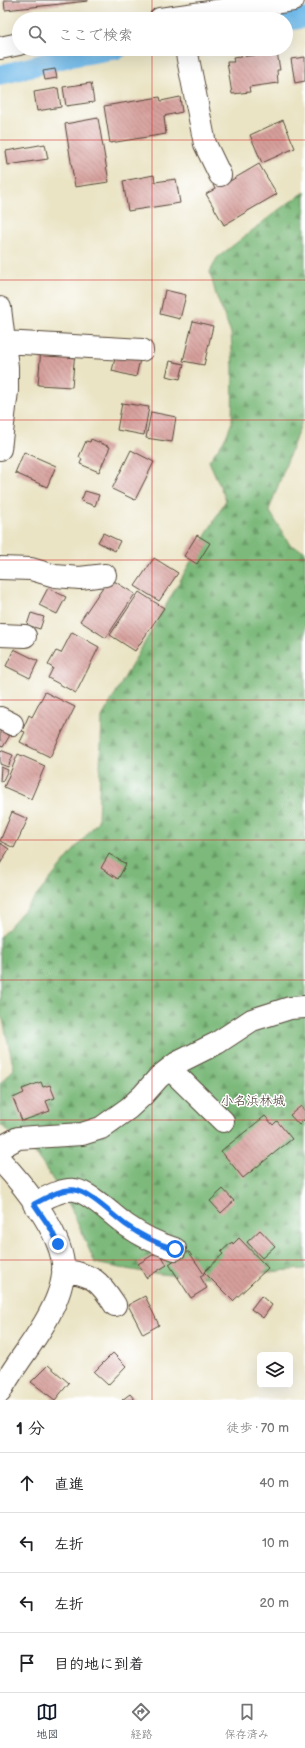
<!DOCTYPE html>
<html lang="ja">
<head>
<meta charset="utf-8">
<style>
  body { margin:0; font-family:"Balsamiq Sans","Klee One",sans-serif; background:#f2f2f2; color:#202124 }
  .controls { position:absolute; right:12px; bottom:12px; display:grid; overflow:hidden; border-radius:6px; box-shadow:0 4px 16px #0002 }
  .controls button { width:36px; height:36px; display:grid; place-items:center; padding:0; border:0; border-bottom:1px solid #e0e0e0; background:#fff; color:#202124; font:20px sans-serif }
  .stop { position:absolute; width:12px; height:12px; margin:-9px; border:3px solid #1a73e8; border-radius:50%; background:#fff }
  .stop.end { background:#1a73e8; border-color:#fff; box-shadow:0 1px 4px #0008 }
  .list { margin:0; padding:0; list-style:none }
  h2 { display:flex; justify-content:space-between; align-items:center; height:52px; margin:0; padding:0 16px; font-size:17px }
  h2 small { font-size:13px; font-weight:400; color:#757577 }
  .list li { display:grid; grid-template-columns:26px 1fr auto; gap:12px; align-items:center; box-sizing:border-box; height:60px; padding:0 16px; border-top:1px solid #e0e0e0 }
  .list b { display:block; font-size:15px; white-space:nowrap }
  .list em { font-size:13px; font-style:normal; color:#757577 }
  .icon { flex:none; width:22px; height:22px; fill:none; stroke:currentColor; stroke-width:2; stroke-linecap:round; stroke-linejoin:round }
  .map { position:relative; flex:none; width:305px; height:1400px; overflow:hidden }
  .search { position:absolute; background:#fff; box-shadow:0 4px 16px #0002; left:12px; right:12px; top:12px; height:44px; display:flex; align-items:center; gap:10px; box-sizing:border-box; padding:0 14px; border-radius:22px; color:#757577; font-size:15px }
  .sheet { height:292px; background:#fff }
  nav { display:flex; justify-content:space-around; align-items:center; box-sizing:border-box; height:56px; border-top:1px solid #e0e0e0; background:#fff; font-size:11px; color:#757577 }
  nav a { display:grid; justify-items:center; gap:2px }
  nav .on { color:#111827 }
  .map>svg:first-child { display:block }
  .forest { fill:url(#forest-firs); stroke:#5b724c }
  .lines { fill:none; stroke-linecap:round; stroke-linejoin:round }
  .canal { stroke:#71bae9; stroke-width:20 }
  .building { fill:url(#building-back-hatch) }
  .minor-casing { stroke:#554637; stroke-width:24 }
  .minor { stroke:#fff; stroke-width:22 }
  .route { stroke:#1a73e8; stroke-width:5 }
  .grid { fill:none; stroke:#d62828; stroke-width:1; stroke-opacity:0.55 }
  .labels { text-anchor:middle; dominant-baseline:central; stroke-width:3; stroke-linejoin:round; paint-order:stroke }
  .quarter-label { font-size:13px; fill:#3b2a1e; stroke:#fff }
</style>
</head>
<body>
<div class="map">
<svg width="305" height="1400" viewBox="0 0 305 1400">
  <defs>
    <pattern id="forest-firs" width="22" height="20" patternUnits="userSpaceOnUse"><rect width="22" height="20" fill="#7bb97a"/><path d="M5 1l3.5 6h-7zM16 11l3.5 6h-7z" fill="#669763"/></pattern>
    <pattern id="building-back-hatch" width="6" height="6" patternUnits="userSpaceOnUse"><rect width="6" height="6" fill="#d69f9b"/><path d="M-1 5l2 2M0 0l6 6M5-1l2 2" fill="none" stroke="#af827e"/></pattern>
  </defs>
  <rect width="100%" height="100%" fill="#fff"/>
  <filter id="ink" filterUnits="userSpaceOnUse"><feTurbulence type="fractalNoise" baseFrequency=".025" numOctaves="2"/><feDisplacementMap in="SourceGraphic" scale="8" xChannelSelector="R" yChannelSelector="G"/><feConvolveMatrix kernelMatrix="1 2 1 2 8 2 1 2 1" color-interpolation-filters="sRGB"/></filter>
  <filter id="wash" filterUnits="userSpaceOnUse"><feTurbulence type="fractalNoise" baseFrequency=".012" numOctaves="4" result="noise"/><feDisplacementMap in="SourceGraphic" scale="16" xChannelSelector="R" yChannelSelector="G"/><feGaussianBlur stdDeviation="0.9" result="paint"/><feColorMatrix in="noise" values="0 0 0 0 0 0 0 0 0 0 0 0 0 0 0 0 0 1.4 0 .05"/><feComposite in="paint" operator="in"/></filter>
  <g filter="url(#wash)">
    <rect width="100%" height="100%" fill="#eae4c5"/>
    <!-- forest -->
    <path class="forest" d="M305,192V413L269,510L290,545L305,551V1269C273,1270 241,1278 210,1277C171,1277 133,1271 95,1263L70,1206L38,1157L0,1124V1084L14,1069L3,1020L0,1016V937L34,899L98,821L102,717L226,500L209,461L226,437L232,422L233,367L231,333L216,295L210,272L217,258L281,208Z"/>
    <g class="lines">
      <!-- canal -->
      <path class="canal" d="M286,21L305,18
        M0,75L65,58L118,49"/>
    </g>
    <g id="blocks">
      <!-- building -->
      <path class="building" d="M4,0H88V1L5,10Z
        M277,52L280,70H277L278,83L249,87L250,92L232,94L227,62H234L233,58Z
        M305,57V81L295,83L291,59Z
        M55,69L57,78L45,80L43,71Z
        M91,83L94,102L66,106L63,87Z
        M58,88L61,107L37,111L34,92Z
        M160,97L161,101L180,97L182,112L164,116L166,134L110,143L104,106Z
        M98,118L109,182L75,187L65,124Z
        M283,120L295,148L262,163L250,135Z
        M45,144L48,159L8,165L6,151Z
        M259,164L277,194L224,225L206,194L215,189L213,185L228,176L230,181Z
        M154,175L155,182L176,179L180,203L128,211L123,181Z
        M165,290L186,295L180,319L160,314Z
        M193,321L213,326L204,365L183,361Z
        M41,348L75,350L72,387L38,385Z
        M117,350L141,355L136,377L112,371Z
        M170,361L184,364L180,379L166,376Z
        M122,403L149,407L144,435L117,430Z
        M151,412L176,417L172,442L146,438Z
        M91,439L110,447L99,472L80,464L82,459L79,457L86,441L90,442Z
        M131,450L154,462L135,500L112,489Z
        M24,452L56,466L47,487L15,473Z
        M85,491L99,495L95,506L81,501Z
        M103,533L120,541L115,551L98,542Z
        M197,535L210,543L197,564L184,556Z
        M154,558L178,573L159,601L135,586Z
        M109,578L135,594L106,638L80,621Z
        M48,588L66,597L57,614L39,605Z
        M139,592L164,608L135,651L110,635Z
        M31,613L44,617L40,629L27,625Z
        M72,632L99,647L76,693L48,678L53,668L48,665L56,651L61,653Z
        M14,649L38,661L30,678L6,666Z
        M45,692L75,707L50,757L20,742L25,732L22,731L29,715L32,717Z
        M0,723L13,730L3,747L0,746Z
        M0,750L13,755L8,767L0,764Z
        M18,754L45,766L31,799L4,787Z
        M1,767L8,770L2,782L0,781Z
        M12,812L28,819L14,848L0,841Z
        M0,843L9,849L0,864Z
        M109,854L126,864L118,879L101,868Z
        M41,1082L43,1087L50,1085L55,1098L46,1101L50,1111L22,1121L13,1098L24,1093L22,1089Z
        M301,1106L305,1111V1119L299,1125L290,1115Z
        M265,1116L273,1125L277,1121L292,1139L243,1178L221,1151Z
        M223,1189L234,1201L221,1213L210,1201Z
        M260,1230L275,1246L262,1258L247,1242Z
        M239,1238L268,1268L233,1301L204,1272L223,1254L221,1252L232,1242L233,1244Z
        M159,1251L167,1265L146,1278L138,1264Z
        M186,1252H189L204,1274L200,1276L207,1288L191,1298L169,1264Z
        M145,1296L159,1325L143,1334L128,1305Z
        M261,1296L272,1305L263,1318L251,1309Z
        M113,1353L126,1366L108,1385L94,1372Z
        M48,1365L69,1383L55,1400L31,1382Z
        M130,1394L135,1400H122Z"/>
    </g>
  </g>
  <g filter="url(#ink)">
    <use href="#blocks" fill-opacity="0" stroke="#554637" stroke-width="1"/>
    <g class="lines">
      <defs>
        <path id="minor" d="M160,19L293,0
          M0,48L19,44
          M186,49L205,144L220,175
          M0,308L7,367V391L0,449
          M4,342L142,350
          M0,568L31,569L55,576L80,578L105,575
          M0,635L25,636
          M0,718L12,724
          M170,1069L223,1121
          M0,1148L18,1138L82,1134L101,1128L129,1108L143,1095L159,1077L177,1063L217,1043L252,1020L290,1008L305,1007
          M0,1160C23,1184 59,1230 63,1263C65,1280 57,1300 49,1315C35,1342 14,1365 0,1392
          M34,1204C46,1198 62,1188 75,1190C91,1193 112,1215 126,1225C140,1235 158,1244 175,1249
          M63,1270C93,1275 99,1280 115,1305"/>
      </defs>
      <!-- minor casing -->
      <use href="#minor" class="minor-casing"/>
      <!-- minor -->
      <use href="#minor" class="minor"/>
    </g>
  </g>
  <g class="lines" filter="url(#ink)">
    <!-- route -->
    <path class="route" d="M58,1244L51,1229L34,1204C46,1198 62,1188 75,1190C91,1193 112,1215 126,1225C140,1235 158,1244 175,1249"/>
  </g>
  <!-- grid -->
  <path class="grid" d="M152,0V19M152,49V1400M0,140H305M0,280H305M0,420H305M0,560H305M0,700H305M0,840H305M0,980H305M0,1120H305M0,1260H305"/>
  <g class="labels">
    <!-- quarter labels -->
    <g class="quarter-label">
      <text x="253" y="1101">小名浜林城</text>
    </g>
  </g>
</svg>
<div class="controls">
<button><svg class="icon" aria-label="layers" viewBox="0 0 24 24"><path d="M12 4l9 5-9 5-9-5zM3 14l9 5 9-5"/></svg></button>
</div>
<div class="stop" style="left:175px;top:1249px"></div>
<div class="stop end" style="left:58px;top:1244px"></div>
<div class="search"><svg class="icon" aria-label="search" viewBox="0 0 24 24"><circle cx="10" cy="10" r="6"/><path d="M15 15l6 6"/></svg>ここで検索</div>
</div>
<section class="sheet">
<h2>1 分<small>徒歩 · 70 m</small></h2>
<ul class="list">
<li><svg class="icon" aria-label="ahead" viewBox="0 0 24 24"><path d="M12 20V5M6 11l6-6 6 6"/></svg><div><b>直進</b></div><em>40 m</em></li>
<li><svg class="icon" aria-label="left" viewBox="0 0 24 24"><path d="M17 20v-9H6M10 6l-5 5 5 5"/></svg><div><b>左折</b></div><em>10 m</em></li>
<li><svg class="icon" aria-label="left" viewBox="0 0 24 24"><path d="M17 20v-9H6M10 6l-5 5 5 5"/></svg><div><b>左折</b></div><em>20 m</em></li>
<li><svg class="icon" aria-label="arrive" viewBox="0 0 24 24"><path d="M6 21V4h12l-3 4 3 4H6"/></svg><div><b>目的地に到着</b></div></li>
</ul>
</section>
<nav>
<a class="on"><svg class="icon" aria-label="map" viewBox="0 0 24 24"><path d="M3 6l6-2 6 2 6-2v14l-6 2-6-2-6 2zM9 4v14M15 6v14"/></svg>地図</a>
<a><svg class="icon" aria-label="directions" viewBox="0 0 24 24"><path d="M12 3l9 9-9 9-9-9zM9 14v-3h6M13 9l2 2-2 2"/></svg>経路</a>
<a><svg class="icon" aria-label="saved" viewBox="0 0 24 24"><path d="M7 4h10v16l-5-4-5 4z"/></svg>保存済み</a>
</nav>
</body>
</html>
